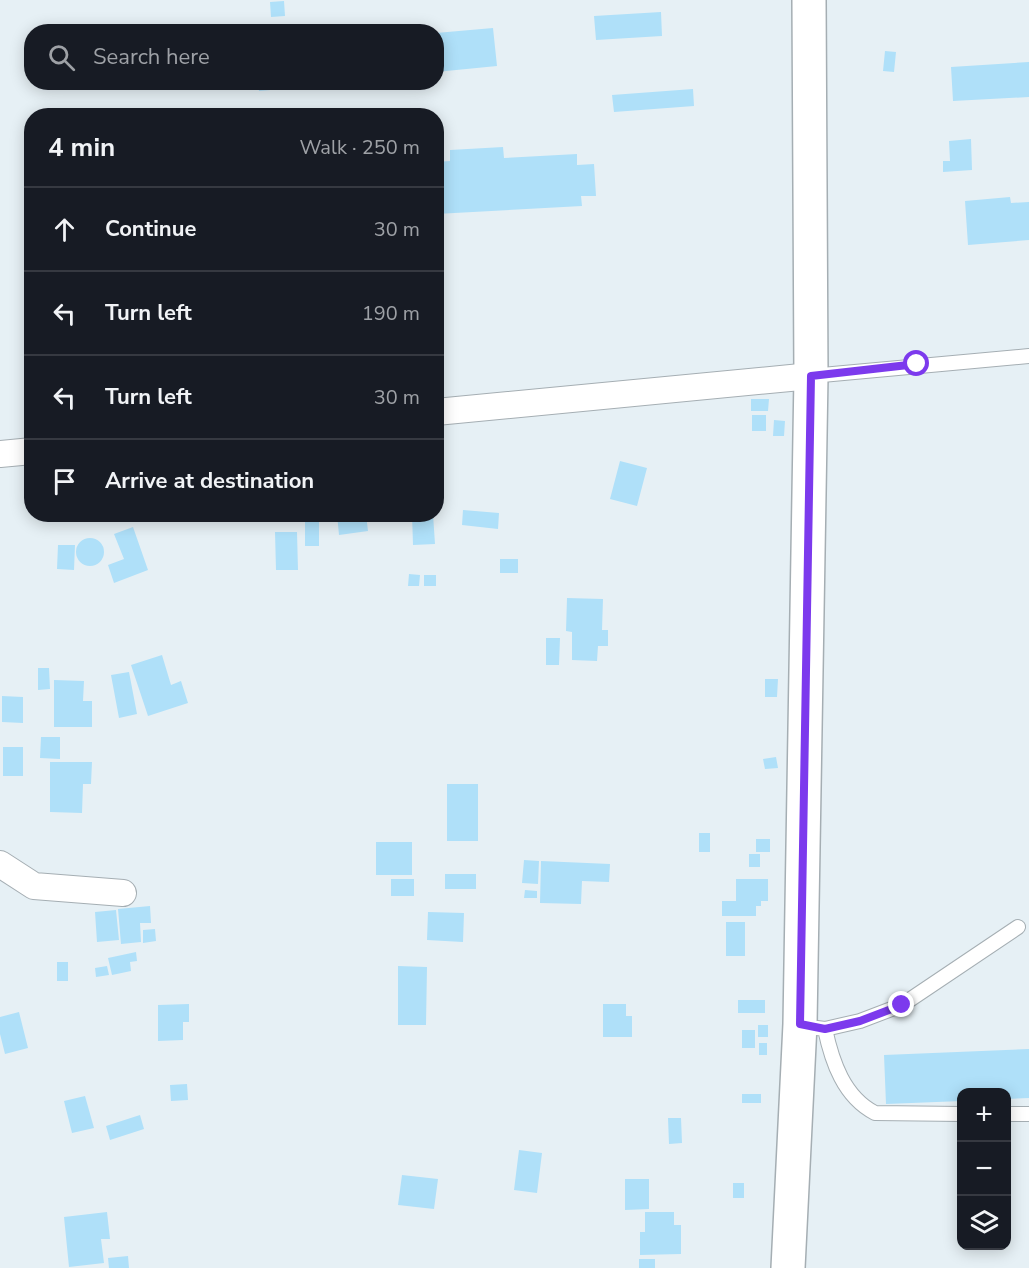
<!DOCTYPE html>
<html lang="en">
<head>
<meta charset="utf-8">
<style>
  body { margin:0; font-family:"Nunito Sans",sans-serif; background:#242831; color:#f1f3f6 }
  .controls { position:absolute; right:18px; bottom:18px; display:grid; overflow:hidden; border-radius:12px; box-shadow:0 3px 15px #0003 }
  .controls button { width:54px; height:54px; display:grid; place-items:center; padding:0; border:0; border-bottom:2px solid #363941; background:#171b24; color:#f1f3f6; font:30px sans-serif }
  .stop { position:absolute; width:18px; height:18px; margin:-14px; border:4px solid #7c3aed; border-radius:50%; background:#fff }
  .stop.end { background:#7c3aed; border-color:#fff; box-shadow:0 2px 6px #0008 }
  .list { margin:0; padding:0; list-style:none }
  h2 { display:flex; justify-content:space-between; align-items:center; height:78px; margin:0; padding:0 24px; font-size:26px }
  h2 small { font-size:20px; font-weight:400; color:#9ea1a6 }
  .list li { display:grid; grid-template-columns:39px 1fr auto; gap:18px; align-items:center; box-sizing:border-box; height:84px; padding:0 24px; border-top:2px solid #363941 }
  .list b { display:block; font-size:22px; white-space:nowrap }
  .list em { font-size:20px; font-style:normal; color:#9ea1a6 }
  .icon { flex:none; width:33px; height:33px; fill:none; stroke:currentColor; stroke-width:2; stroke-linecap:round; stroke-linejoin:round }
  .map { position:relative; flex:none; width:1029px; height:1268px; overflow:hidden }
  .search { position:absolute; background:#171b24; box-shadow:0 3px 15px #0003; left:24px; top:24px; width:420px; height:66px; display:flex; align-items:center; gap:15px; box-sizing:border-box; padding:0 21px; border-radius:24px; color:#9ea1a6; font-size:22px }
  .panel { position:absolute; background:#171b24; box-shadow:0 3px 15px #0003; left:24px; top:108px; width:420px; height:414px; border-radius:24px }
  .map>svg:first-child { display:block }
  .building { fill:#afe0f9 }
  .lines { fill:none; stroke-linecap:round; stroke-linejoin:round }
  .service-casing { stroke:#a5aeb3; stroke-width:16 }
  .minor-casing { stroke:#a5aeb3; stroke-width:28 }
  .primary-casing { stroke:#a5aeb3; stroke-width:36 }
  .service { stroke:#fff; stroke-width:14 }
  .minor { stroke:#fff; stroke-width:26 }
  .primary { stroke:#fff; stroke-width:33 }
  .route { stroke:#7c3aed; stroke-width:8 }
</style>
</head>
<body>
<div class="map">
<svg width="1029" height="1268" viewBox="0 0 1029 1268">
  <rect width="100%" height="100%" fill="#e6f0f5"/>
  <!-- building -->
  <path class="building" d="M284,1L285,16L271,17L270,2Z
    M661,12L662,36L596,40L594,16Z
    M493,28L497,66L436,72V33Z
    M885,51L896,52L894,72L883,71Z
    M1029,62V97L953,101L951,67Z
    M258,82H340V84L259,91Z
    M693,89L694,106L614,112L612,95Z
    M971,139L972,170L943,172V161H950L949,141Z
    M503,147L504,158L577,154V165L594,164L596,196H581L582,206L436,214V162L450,161V150Z
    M1010,197L1011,203L1029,202V240L968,245L965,201Z
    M751,399H769L768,411H751Z
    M752,415H766V431H752Z
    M774,420L785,421L784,436H773Z
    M620,461L647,468L637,506L610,499Z
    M463,510L499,513L498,529L462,525Z
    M337,514H366L368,531L339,535Z
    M412,514H433L435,544L413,545Z
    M305,522H319V546H305Z
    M133,527L148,570L114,583L108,565L124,559L114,534Z
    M275,532H297L298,570H276Z
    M76 552a14 14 0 1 1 28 0a14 14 0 1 1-28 0Z
    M58,545H75L74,570L57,569Z
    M500,559H518V573H500Z
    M409,574L420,575L419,586H408Z
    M424,575H436V586H424Z
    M567,598L603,599L602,630H608V646H598L597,661L572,660V632L566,631Z
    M546,638H560L559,665H546Z
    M162,655L171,685L181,681L188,703L148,716L131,665Z
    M38,668H49L50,689L38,690Z
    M129,672L137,714L119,718L111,675Z
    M765,679H778L777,697H765Z
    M54,680L84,681L83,701H92V727H54Z
    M2,696L23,697V723L2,722Z
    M41,737H60V759L40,758Z
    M3,747H23V776H3Z
    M776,757L778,768L765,769L763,759Z
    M50,762H92L91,784H83L82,813L50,812Z
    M447,784H478V841H447Z
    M699,833H710V852H699Z
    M756,839H770V852H756Z
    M376,842H412V875H376Z
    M749,854H760V867H749Z
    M524,860L539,861L538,884L522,883Z
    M541,861L610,864L609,882L582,881L581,904L540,903Z
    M445,874H476V889H445Z
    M391,879H414V896H391Z
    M736,879H768V901H761V906H756V916H722V901H736Z
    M525,890L537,891V898H524Z
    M150,906L151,923H140L141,942L121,944L118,909Z
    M116,910L119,940L97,942L95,912Z
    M428,912L464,913L463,942L427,940Z
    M726,922H745V956H726Z
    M155,929L156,941L143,943V930Z
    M136,952L137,961L130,962L131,971L112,975L108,958Z
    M57,962H68V981H57Z
    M107,966L109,975L96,977L95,968Z
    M398,966L427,967L426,1025H398Z
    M738,1000H765V1013H738Z
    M189,1004V1022H183V1040L158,1041V1005Z
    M603,1004H626V1016H632V1037H603Z
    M19,1012L28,1048L5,1054L0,1034V1017Z
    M758,1025H768V1037H758Z
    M742,1030H755V1048H742Z
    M759,1043H767V1055H759Z
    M1029,1049V1098L1006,1099V1092H962V1101L886,1104L884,1055Z
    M187,1084L188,1100L171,1101L170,1085Z
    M742,1094H761V1103H742Z
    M85,1096L94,1128L72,1133L64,1101Z
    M140,1115L144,1129L110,1140L106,1126Z
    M668,1118H681L682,1143L669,1144Z
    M519,1150L542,1153L537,1193L514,1190Z
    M402,1175L438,1179L434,1209L398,1205Z
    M625,1179H649V1209L625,1210Z
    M733,1183H744V1198H733Z
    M107,1212L110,1239H101L104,1263L69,1267L64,1217Z
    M645,1212H674V1225H681V1254L640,1255V1232H645Z
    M128,1256L129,1268H109L108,1258Z
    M639,1259H655V1268H639Z"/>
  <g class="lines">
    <defs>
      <path id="service" d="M811,376L1029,356
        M817,1028L825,1029C832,1062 844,1097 875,1113L962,1114
        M825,1029L860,1021L902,1005L1018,927
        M1006,1114H1029"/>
      <path id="minor" d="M436,412L811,376
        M0,454L32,451
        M0,864L34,886L123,893"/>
      <path id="primary" d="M788,1268L800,1024L811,376L809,0"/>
    </defs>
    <!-- service casing -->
    <use href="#service" class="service-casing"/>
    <!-- minor casing -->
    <use href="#minor" class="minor-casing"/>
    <!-- primary casing -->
    <use href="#primary" class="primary-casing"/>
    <!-- service -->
    <use href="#service" class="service"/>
    <!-- minor -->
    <use href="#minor" class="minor"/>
    <!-- primary -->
    <use href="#primary" class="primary"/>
  </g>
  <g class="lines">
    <!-- route -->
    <path class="route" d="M902,1005L860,1021L825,1029L800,1024L811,376L917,364"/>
  </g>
</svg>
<div class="controls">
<button>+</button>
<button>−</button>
<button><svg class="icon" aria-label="layers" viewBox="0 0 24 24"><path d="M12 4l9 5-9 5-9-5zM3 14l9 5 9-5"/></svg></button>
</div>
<div class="stop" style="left:917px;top:364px"></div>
<div class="stop end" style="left:902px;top:1005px"></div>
<div class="search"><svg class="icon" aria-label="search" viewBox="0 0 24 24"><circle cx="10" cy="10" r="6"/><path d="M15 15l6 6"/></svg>Search here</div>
<section class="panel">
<h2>4 min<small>Walk · 250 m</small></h2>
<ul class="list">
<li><svg class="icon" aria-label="ahead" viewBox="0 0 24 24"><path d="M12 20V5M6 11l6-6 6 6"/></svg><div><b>Continue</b></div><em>30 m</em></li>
<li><svg class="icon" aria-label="left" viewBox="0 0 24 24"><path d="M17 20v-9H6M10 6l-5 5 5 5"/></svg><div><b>Turn left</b></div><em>190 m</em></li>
<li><svg class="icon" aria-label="left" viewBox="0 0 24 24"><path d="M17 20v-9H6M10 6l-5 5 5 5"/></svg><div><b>Turn left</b></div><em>30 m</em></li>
<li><svg class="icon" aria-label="arrive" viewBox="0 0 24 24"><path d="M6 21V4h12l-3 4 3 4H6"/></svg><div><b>Arrive at destination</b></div></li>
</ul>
</section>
</div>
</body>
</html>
